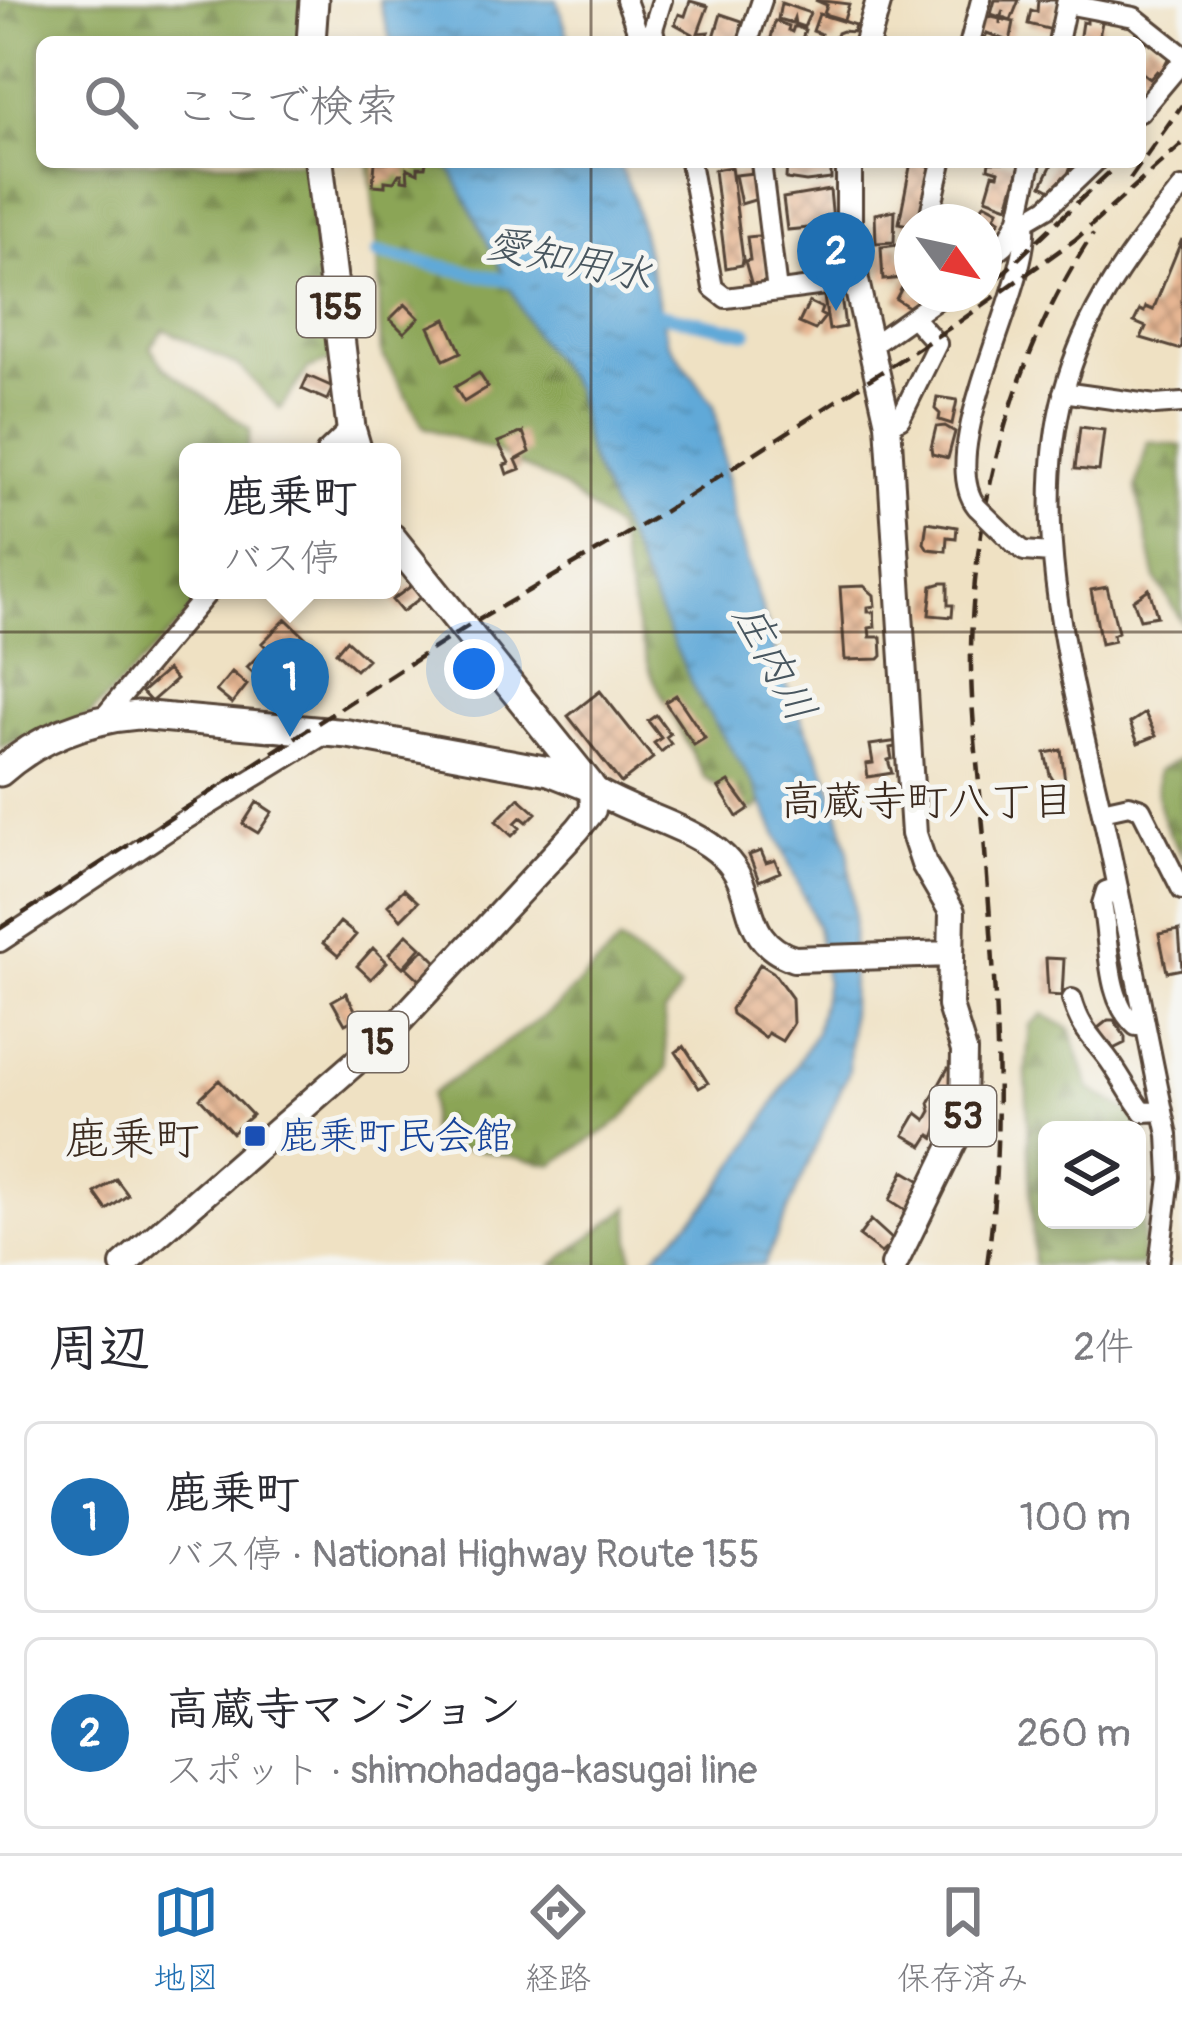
<!DOCTYPE html>
<html lang="ja">
<head>
<meta charset="utf-8">
<style>
  body { margin:0; font-family:Pangolin,"Klee One",sans-serif; background:#f2f2f3; color:#2b2b33 }
  .controls { position:absolute; right:36px; bottom:36px; display:grid; overflow:hidden; border-radius:18px; box-shadow:0 6px 18px #0003 }
  .controls button { width:108px; height:108px; display:grid; place-items:center; padding:0; border:0; border-bottom:3px solid #e1e1e2; background:#fff; color:#2b2b33; font:60px sans-serif }
  .compass { position:absolute; left:894px; top:204px; width:108px; height:108px; border-radius:50%; background:#fff; box-shadow:0 6px 18px #0003; rotate:123deg }
  .you { position:absolute; left:474px; top:669px; width:42px; height:42px; margin:-30px; border:9px solid #fff; border-radius:50%; background:#1a73e8; box-shadow:0 0 0 18px #1a73e833 }
  .badge { display:grid; place-items:center; width:78px; height:78px; border-radius:50%; background:#1f6fb2; color:#fff; font-size:39px; font-weight:700 }
  .pin { position:absolute; translate:-50% -99px; filter:drop-shadow(0 3px 6px #0008) }
  .pin::after { content:''; position:absolute; top:63px; width:42px; height:36px; background:inherit; clip-path:polygon(0 0,100% 0,50% 100%) }
  .popup { position:absolute; left:179px; top:443px; width:222px; height:156px; box-sizing:border-box; display:grid; place-content:center; border-radius:18px; background:#fff; filter:drop-shadow(0 3px 9px #0005); font-size:39px; white-space:nowrap; color:#7c7c81 }
  .popup b { font-size:45px; color:#2b2b33 }
  .popup::after { content:''; position:absolute; left:50%; top:100%; margin-left:-24px; border:24px solid transparent; border-top-color:#fff }
  .list { margin:0; padding:0; list-style:none }
  h2 { display:flex; justify-content:space-between; align-items:center; height:156px; margin:0; padding:0 48px; font-size:51px }
  h2 small { font-size:39px; font-weight:400; color:#7c7c81 }
  .list li { display:grid; grid-template-columns:78px 1fr auto; gap:36px; align-items:center; box-sizing:border-box; height:192px; margin:0 24px 24px; padding:0 24px; border:3px solid #e1e1e2; border-radius:18px }
  .list b { display:block; font-size:45px; white-space:nowrap }
  .list p { margin:0; font-size:39px; white-space:nowrap; color:#7c7c81 }
  .list em { font-size:39px; font-style:normal; color:#7c7c81 }
  .icon { flex:none; width:66px; height:66px; fill:none; stroke:currentColor; stroke-width:2; stroke-linecap:round; stroke-linejoin:round }
  .map { position:relative; flex:none; width:1182px; height:1265px; overflow:hidden }
  .search { position:absolute; background:#fff; box-shadow:0 6px 18px #0003; left:36px; right:36px; top:36px; height:132px; display:flex; align-items:center; gap:30px; box-sizing:border-box; padding:0 42px; border-radius:18px; color:#7c7c81; font-size:45px }
  .sheet { height:588px; background:#fff }
  nav { display:flex; justify-content:space-around; align-items:center; box-sizing:border-box; height:168px; border-top:3px solid #e1e1e2; background:#fff; font-size:33px; color:#7c7c81 }
  nav a { display:grid; justify-items:center; gap:6px }
  nav .on { color:#1f6fb2 }
  .map>svg:first-child { display:block }
  .forest { fill:url(#forest-firs); stroke:#63683a; stroke-width:3; fill-rule:evenodd }
  .water { fill:url(#water-ripples); stroke:#4e6a7b; stroke-width:3 }
  .lines { fill:none; stroke-linecap:round; stroke-linejoin:round }
  .canal { stroke:#60a9d8; stroke-width:14 }
  .building { fill:url(#building-cross-hatch) }
  .minor-casing { stroke:#564537; stroke-width:24 }
  .major-casing { stroke:#564537; stroke-width:30 }
  .highway-casing { stroke:#564537; stroke-width:33 }
  .minor { stroke:#fff; stroke-width:18 }
  .major { stroke:#fff; stroke-width:24 }
  .highway { stroke:#fff; stroke-width:27 }
  .rail { stroke:#3b2a1e; stroke-width:4.5; stroke-dasharray:18 9; stroke-linecap:butt }
  .minor-bridge-casing { stroke:#564537; stroke-width:24; stroke-linecap:butt }
  .minor-bridge { stroke:#fff; stroke-width:18 }
  .grid { fill:none; stroke:#3b2a1e; stroke-width:3; stroke-opacity:0.55 }
  .transit-dot { fill:#1a4fb4; stroke:#f6f6f2; stroke-width:4.5 }
  .labels { text-anchor:middle; dominant-baseline:central; stroke-width:10; stroke-linejoin:round; paint-order:stroke }
  .shield { fill:#f6f6f2; stroke:#73675e; stroke-width:3 }
  .shield-label { font-size:36px; font-weight:bold; fill:#3b2a1e }
  .transit-label { font-size:39px; fill:#164399; stroke:#f6f6f2; text-anchor:start }
  .water-label { font-size:42px; font-style:italic; fill:#48565f; stroke:#f6f6f2 }
  .neighbourhood-label { font-size:42px; fill:#3b2a1e; stroke:#f6f6f2 }
  .quarter-label { font-size:45px; fill:#3b2a1e; stroke:#f6f6f2 }
</style>
</head>
<body>
<div class="map">
<svg width="1182" height="1265" viewBox="0 0 1182 1265">
  <defs>
    <pattern id="forest-firs" width="22" height="20" patternUnits="userSpaceOnUse" patternTransform="scale(3)"><rect width="22" height="20" fill="#8ba556"/><path d="M5 1l3.5 6h-7zM16 11l3.5 6h-7z" fill="#738747"/></pattern>
    <pattern id="water-ripples" width="26" height="14" patternUnits="userSpaceOnUse" patternTransform="scale(3)"><rect width="26" height="14" fill="#60a9d8"/><path d="M2 4q2-2 4 0t4 0M15 11q2-2 4 0t4 0" fill="none" stroke="#508aaf"/></pattern>
    <pattern id="building-cross-hatch" width="8" height="8" patternUnits="userSpaceOnUse" patternTransform="scale(3)"><rect width="8" height="8" fill="#e6b693"/><path d="M0 0l8 8M0 8l8-8" fill="none" stroke="#bc9477"/></pattern>
  </defs>
  <rect width="100%" height="100%" fill="#f6f6f2"/>
  <filter id="ink" filterUnits="userSpaceOnUse"><feTurbulence type="fractalNoise" baseFrequency=".00833" numOctaves="2"/><feDisplacementMap in="SourceGraphic" scale="24" xChannelSelector="R" yChannelSelector="G"/><feConvolveMatrix kernelMatrix="1 2 1 2 8 2 1 2 1" color-interpolation-filters="sRGB"/></filter>
  <filter id="wash" filterUnits="userSpaceOnUse"><feTurbulence type="fractalNoise" baseFrequency=".004" numOctaves="4" result="noise"/><feDisplacementMap in="SourceGraphic" scale="48" xChannelSelector="R" yChannelSelector="G"/><feGaussianBlur stdDeviation="2.7" result="paint"/><feColorMatrix in="noise" values="0 0 0 0 0 0 0 0 0 0 0 0 0 0 0 0 0 1.4 0 .05"/><feComposite in="paint" operator="in"/></filter>
  <g filter="url(#wash)">
    <rect width="100%" height="100%" fill="#efe1c3"/>
    <!-- forest -->
    <path class="forest" d="M0,0H305L302,42H42V162H305L332,360L308,369L280,409L240,367L164,329L150,347L165,368L250,429L247,452H188V590H206L185,618L90,715L0,747Z
      M369,162H552L777,785L753,811L705,778L652,676L638,631L616,529L562,486L495,451L424,427L381,352L378,249Z
      M1148,442L1182,446V622L1156,579L1136,488Z
      M1182,758V855C1164,827 1154,804 1158,771Z
      M620,942L680,989L664,1014L667,1069L621,1120L552,1165L484,1151L429,1146L431,1094L554,1009Z
      M1043,1014L1070,1029L1090,1089L1147,1122L1142,1265H1034L1026,1073L1030,1025ZM1047,1130H1137V1220H1047Z
      M629,1207L632,1260L626,1265H553Z"/>
    <!-- water -->
    <path class="water" d="M379,0H557L570,42H391Z
      M447,162H618L633,196L668,342L714,405L735,521L784,680L829,779L848,848L854,915L849,1071L764,1265H646L707,1204L748,1147L816,1032L826,982L817,927L754,784L697,695L588,454L575,389L532,331Z"/>
    <g class="lines">
      <!-- canal -->
      <path class="canal" d="M378,253L524,284
        M646,311L746,332"/>
    </g>
    <g id="blocks">
      <!-- building -->
      <path class="building" d="M815,0L849,4L844,20L824,14L827,5Z
        M995,0H1019L1011,20L1002,17L1003,10L1000,17L991,14Z
        M1038,0H1057L1052,30L1028,24L1031,10L1037,12Z
        M690,1L708,6L698,33L709,32L705,42L691,40L693,34L675,24L679,14L685,16Z
        M781,3L810,13L804,27L795,24L794,18L792,23L778,19Z
        M721,14L742,21L740,35L748,42L714,37Z
        M819,14L855,25L853,32L842,31L837,33L834,42H819L821,34L813,31Z
        M983,15L1000,19V24L1001,19L1014,22L1010,42L987,33L985,38L975,35Z
        M1087,18L1102,22L1098,42H1079L1082,22L1087,23Z
        M775,21L789,26L788,30L792,32L794,26L805,30L801,42H770Z
        M1149,38L1170,55L1160,74L1157,71L1150,79L1140,71V50Z
        M375,162H426L425,167H418V173L407,168L408,181L402,180V174H399L394,182L385,181V186L373,185Z
        M787,162H831V179L806,182L786,179Z
        M911,162L931,167L920,222H912V226L899,223Z
        M989,162H1021L1008,206L986,198L993,174L998,175L999,171L988,168Z
        M1053,162L1071,165L1067,178L1063,177L1053,191L1042,185Z
        M731,167L743,259L742,265L726,268L714,170Z
        M754,173L758,199L741,204L735,175Z
        M830,190L833,221L829,226L787,230L783,198Z
        M985,203L998,210L995,217L1000,220L992,232L984,228V222L973,220Z
        M895,210L894,242L876,243L875,214Z
        M757,236L763,238L767,281L752,286L745,261L750,260L747,237Z
        M1182,239V347L1178,349L1141,338L1146,327L1134,322L1140,310L1144,312L1146,307L1153,310Z
        M899,245L900,257L908,261L902,278L883,280L881,247Z
        M825,247V251H833L835,277L817,278L814,248Z
        M909,274L912,294L928,297L912,309L896,299Z
        M841,295L845,327L829,330L824,297Z
        M809,302L822,308L820,314L825,317L815,330L799,323Z
        M405,304L419,318L404,333L390,319Z
        M446,319L461,352L444,360L429,327Z
        M479,373L488,387L464,402L455,387Z
        M308,376L333,387L327,400L302,389Z
        M937,397L957,400L952,424L939,420L940,414L935,409Z
        M945,426L955,432L948,458L932,454L931,448L936,427Z
        M1080,427L1104,430L1099,471L1075,469Z
        M523,432L530,452L516,460L520,469L507,474L504,465L509,463L498,442Z
        M927,522L957,527L956,538L947,537L946,551L928,549L924,543Z
        M942,583H948V605H953L952,617L929,615L932,586Z
        M414,584L423,596L402,612L392,600Z
        M864,586L874,595L875,606L868,607V612H874L875,627L869,628L870,637H881L882,656L879,659L845,660L840,587Z
        M1107,587L1118,632L1113,635L1114,641L1101,644L1091,590Z
        M1149,589L1157,616L1140,619L1133,600Z
        M286,619L306,638L282,663L262,643Z
        M346,640L367,659L356,670L336,652Z
        M263,651L279,667L264,683L247,667Z
        M167,670L176,680L151,702L142,692Z
        M232,672L247,685L232,704L216,691Z
        M280,682L301,704L291,714L270,693Z
        M600,691L653,758L621,783L568,716Z
        M676,695L705,738L694,745L665,702Z
        M1145,713L1156,736L1138,743L1130,723Z
        M656,715L670,734L666,737L671,744L661,752L654,743L661,738L648,721Z
        M899,741L900,746L890,748L892,759L888,760L892,773L868,777L866,764L873,763L870,745Z
        M1061,750L1065,781V785L1057,786L1050,775L1045,753Z
        M729,782L749,809L737,817L719,788Z
        M519,798L536,813L527,822L521,817L515,823L520,828L512,836L496,821Z
        M257,802L272,812L258,833L243,824Z
        M761,851L766,863L775,860L780,872L759,881L749,855Z
        M404,889L418,902L401,919L388,905Z
        M340,922L356,935L338,956L323,943Z
        M1179,930L1182,969L1167,972L1159,934Z
        M407,934L421,947L403,967L389,954Z
        M373,948L387,962L371,979L357,966Z
        M424,949L437,962L420,980L406,967Z
        M1046,958L1064,959L1062,996L1048,995Z
        M760,964L773,972L792,998L793,1024L782,1041L768,1033L765,1038L732,1014L731,1009Z
        M346,993L359,1017L345,1024L332,1001Z
        M1108,1020H1114L1125,1037V1043L1113,1049L1111,1045L1107,1047L1098,1028Z
        M684,1046L708,1083L699,1088L676,1052Z
        M948,1068L958,1070V1085L950,1105L953,1111L948,1119L942,1115L934,1138L930,1135L923,1146L904,1135L917,1113L926,1120L931,1111L929,1103Z
        M219,1080L252,1115L232,1133L200,1098Z
        M904,1171L924,1183L907,1211L890,1200Z
        M116,1179L128,1195L107,1210L95,1193Z
        M871,1220L894,1241L881,1253L859,1236Z"/>
    </g>
  </g>
  <g filter="url(#ink)">
    <use href="#blocks" fill-opacity="0" stroke="#564537" stroke-width="3"/>
    <g class="lines">
      <defs>
        <path id="minor" d="M626,0L640,39L654,42
          M1066,4L1134,17L1182,55
          M656,42L653,29L662,0
          M748,42L762,0
          M970,42L981,0
          M1058,42L1067,0
          M1140,112L1182,62
          M690,162L713,288L726,298L856,281
          M761,162L777,291
          M1019,218L1031,162
          M928,222L942,162
          M984,262L1005,245L1019,218L1025,221L1047,208L1095,162
          M871,346L945,294
          M1063,392L1155,405L1182,403
          M888,423L900,419L937,344L913,317
          M326,452L351,428
          M977,507C932,452 1032,285 1025,221
          M1014,543L1024,551L1051,553
          M103,718L210,590
          M1102,811L1129,805L1141,809L1182,890
          M1118,887L1106,891L1102,904C1110,941 1105,1000 1136,1026L1145,1025
          M0,942L172,828L327,733
          M1072,999C1080,1027 1089,1034 1106,1056C1120,1074 1129,1094 1143,1112L1163,1111
          M1159,1265L1170,1177L1168,1135C1147,1037 1129,938 1108,840C1077,698 1026,535 1064,391C1085,312 1131,250 1182,188"/>
        <path id="major" d="M867,42L879,0
          M849,162V223L856,281L888,423L914,834L924,864L952,912L950,1006L964,1051L963,1114L957,1136L894,1265
          M592,788C631,814 692,825 724,857C759,891 737,940 794,959L951,954
          M123,1265L388,1034L578,829L593,810L592,788"/>
        <path id="highway" d="M311,42L314,0
          M319,162L351,428L358,452
          M392,538L590,785
          M0,772C38,738 87,719 138,715L348,734L549,771L592,788"/>
      </defs>
      <!-- minor casing -->
      <use href="#minor" class="minor-casing"/>
      <!-- major casing -->
      <use href="#major" class="major-casing"/>
      <!-- highway casing -->
      <use href="#highway" class="highway-casing"/>
      <!-- minor -->
      <use href="#minor" class="minor"/>
      <!-- major -->
      <use href="#major" class="major"/>
      <!-- highway -->
      <use href="#highway" class="highway"/>
      <!-- rail -->
      <path class="rail" d="M1130,179L1182,105
        M998,278L1120,162
        M0,928L468,626L654,518L959,322L1076,239L1182,144
        M987,1265C1007,1122 995,982 984,838C979,775 970,711 971,648C974,505 1013,354 1093,234"/>
      <defs>
        <path id="minor-bridge" d="M977,507L1014,543"/>
      </defs>
      <!-- minor-bridge casing -->
      <use href="#minor-bridge" class="minor-bridge-casing"/>
      <!-- minor-bridge -->
      <use href="#minor-bridge" class="minor-bridge"/>
    </g>
  </g>
  <!-- grid -->
  <path class="grid" d="M591,0V42M591,162V1265M0,632H1182"/>
  <!-- markers -->
  <rect class="transit-dot" x="243" y="1124" width="24" height="24" rx="6"/>
  <g class="labels">
    <!-- shield labels -->
    <g class="shield">
      <rect x="297" y="277" width="78" height="60" rx="9"/>
      <rect x="348" y="1012" width="60" height="60" rx="9"/>
      <rect x="930" y="1086" width="66" height="60" rx="9"/>
    </g>
    <g class="shield-label">
      <text x="336" y="307">155</text>
      <text x="378" y="1042">15</text>
      <text x="963" y="1116">53</text>
    </g>
    <!-- transit labels -->
    <g class="transit-label">
      <text x="279" y="1136">鹿乗町民会館</text>
    </g>
    <!-- water labels -->
    <g class="water-label">
      <text transform="translate(569 260) rotate(12)">愛知用水</text>
      <text transform="translate(774 663) rotate(62)">庄内川</text>
    </g>
    <!-- neighbourhood labels -->
    <g class="neighbourhood-label">
      <text x="927" y="802">高蔵寺町八丁目</text>
    </g>
    <!-- quarter labels -->
    <g class="quarter-label">
      <text x="132" y="1140">鹿乗町</text>
    </g>
  </g>
</svg>
<div class="controls">
<button><svg class="icon" aria-label="layers" viewBox="0 0 24 24"><path d="M12 4l9 5-9 5-9-5zM3 14l9 5 9-5"/></svg></button>
</div>
<svg class="compass" viewBox="-18 -18 36 36"><path d="M0-13l5 13h-10z" fill="#e53935"/><path d="M0 13l5-13h-10z" fill="#7c7c81"/></svg>
<div class="you"></div>
<div class="pin badge" style="left:290px;top:737px">1</div>
<div class="popup"><b>鹿乗町</b>バス停</div>
<div class="pin badge" style="left:836px;top:311px">2</div>
<div class="search"><svg class="icon" aria-label="search" viewBox="0 0 24 24"><circle cx="10" cy="10" r="6"/><path d="M15 15l6 6"/></svg>ここで検索</div>
</div>
<section class="sheet">
<h2>周辺<small>2件</small></h2>
<ul class="list">
<li><span class="badge">1</span><div><b>鹿乗町</b><p>バス停 · National Highway Route 155</p></div><em>100 m</em></li>
<li><span class="badge">2</span><div><b>高蔵寺マンション</b><p>スポット · shimohadaga-kasugai line</p></div><em>260 m</em></li>
</ul>
</section>
<nav>
<a class="on"><svg class="icon" aria-label="map" viewBox="0 0 24 24"><path d="M3 6l6-2 6 2 6-2v14l-6 2-6-2-6 2zM9 4v14M15 6v14"/></svg>地図</a>
<a><svg class="icon" aria-label="directions" viewBox="0 0 24 24"><path d="M12 3l9 9-9 9-9-9zM9 14v-3h6M13 9l2 2-2 2"/></svg>経路</a>
<a><svg class="icon" aria-label="saved" viewBox="0 0 24 24"><path d="M7 4h10v16l-5-4-5 4z"/></svg>保存済み</a>
</nav>
</body>
</html>
